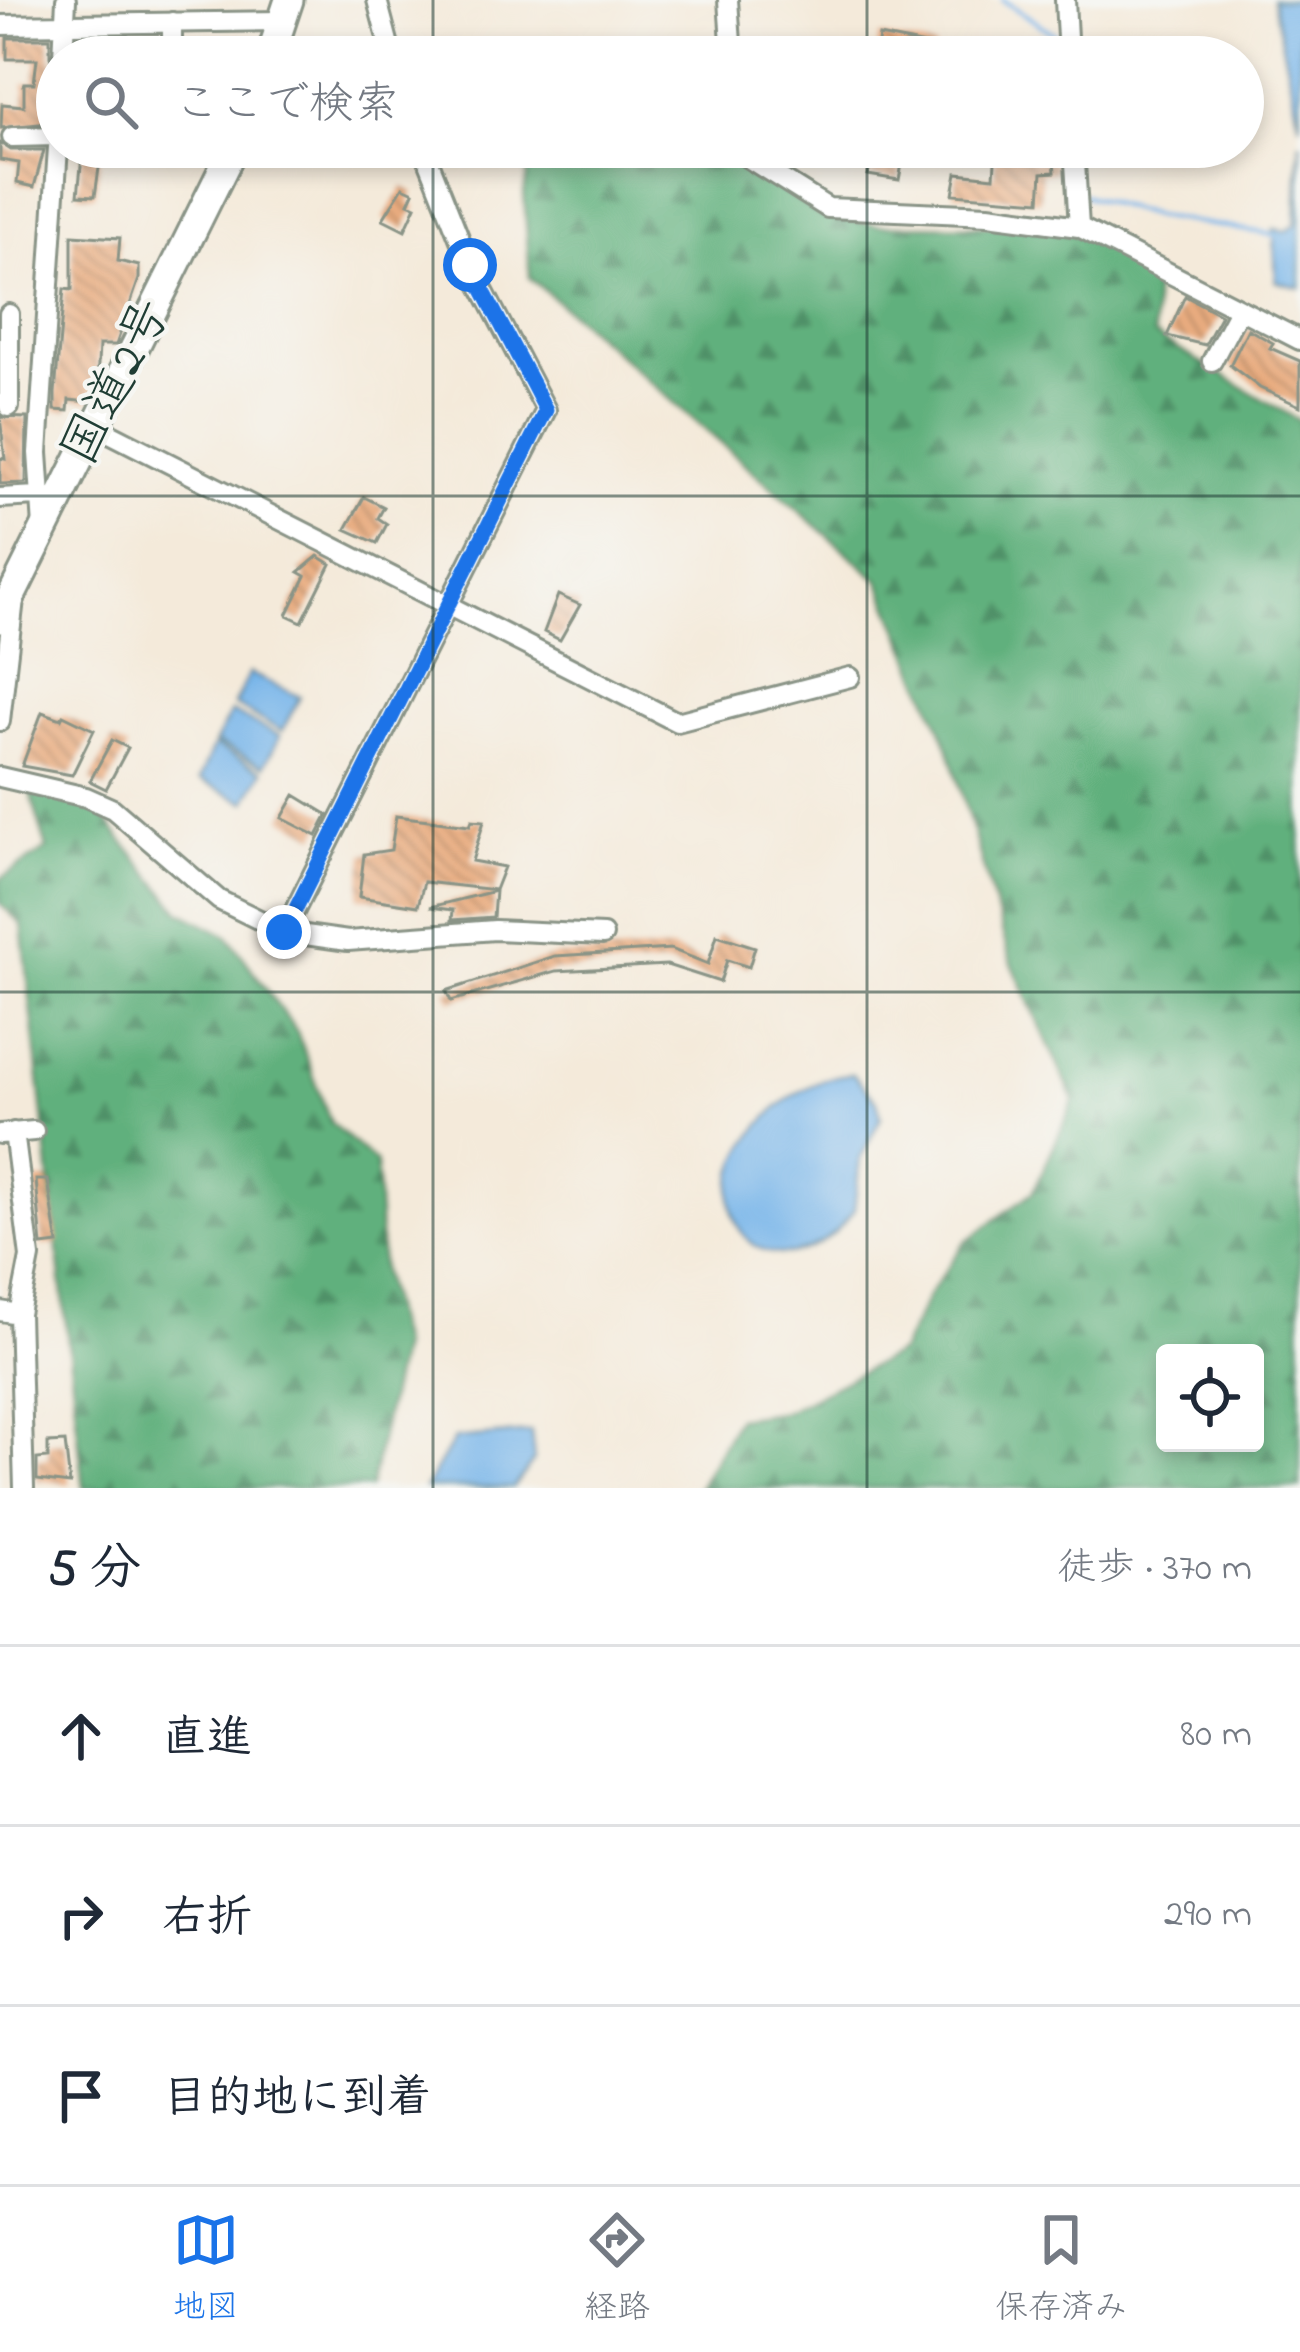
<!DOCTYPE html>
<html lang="ja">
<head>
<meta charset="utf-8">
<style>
  body { margin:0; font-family:"Indie Flower","Klee One",sans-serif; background:#f2f2f3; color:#1f2937 }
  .controls { position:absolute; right:36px; bottom:36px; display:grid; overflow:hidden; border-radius:12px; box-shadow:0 6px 18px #0003 }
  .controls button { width:108px; height:108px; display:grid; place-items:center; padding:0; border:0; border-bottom:3px solid #e0e1e3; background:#fff; color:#1f2937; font:60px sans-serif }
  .stop { position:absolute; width:36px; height:36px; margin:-27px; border:9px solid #1a73e8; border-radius:50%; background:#fff }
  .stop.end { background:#1a73e8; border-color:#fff; box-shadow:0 3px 12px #0008 }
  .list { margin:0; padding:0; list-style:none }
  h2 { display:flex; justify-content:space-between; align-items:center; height:156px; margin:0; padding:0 48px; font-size:51px }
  h2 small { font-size:39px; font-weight:400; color:#747a83 }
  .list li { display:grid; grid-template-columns:78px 1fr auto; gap:36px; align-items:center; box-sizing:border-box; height:180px; padding:0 48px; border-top:3px solid #e0e1e3 }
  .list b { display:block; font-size:45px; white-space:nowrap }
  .list em { font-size:39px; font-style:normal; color:#747a83 }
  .icon { flex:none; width:66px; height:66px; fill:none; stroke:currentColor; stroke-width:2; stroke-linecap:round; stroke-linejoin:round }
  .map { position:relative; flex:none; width:1300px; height:1488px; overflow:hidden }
  .search { position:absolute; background:#fff; box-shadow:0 6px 18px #0003; left:36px; right:36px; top:36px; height:132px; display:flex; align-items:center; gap:30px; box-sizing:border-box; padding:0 42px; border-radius:66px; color:#747a83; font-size:45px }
  .sheet { height:696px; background:#fff }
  nav { display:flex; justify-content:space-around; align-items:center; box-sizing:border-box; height:168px; border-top:3px solid #e0e1e3; background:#fff; font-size:33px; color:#747a83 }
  nav a { display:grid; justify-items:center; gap:6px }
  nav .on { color:#1a73e8 }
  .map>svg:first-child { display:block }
  .forest { fill:url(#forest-firs); stroke:#407658; stroke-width:3; fill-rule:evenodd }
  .water { fill:#76b4e9; stroke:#4a788e; stroke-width:3 }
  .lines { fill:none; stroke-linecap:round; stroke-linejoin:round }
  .stream { stroke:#76b4e9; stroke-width:4.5 }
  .building { fill:url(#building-back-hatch) }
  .minor-casing { stroke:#8a9487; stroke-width:24 }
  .highway-casing { stroke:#8a9487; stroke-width:33 }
  .minor { stroke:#fff; stroke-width:18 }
  .highway { stroke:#fff; stroke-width:27 }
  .route { stroke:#1a73e8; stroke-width:15 }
  .grid { fill:none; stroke:#1f3d34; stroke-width:3; stroke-opacity:0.55 }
  .labels { text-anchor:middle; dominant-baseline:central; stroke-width:9; stroke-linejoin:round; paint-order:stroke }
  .street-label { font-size:51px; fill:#1f3d34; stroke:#f6f6f2 }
</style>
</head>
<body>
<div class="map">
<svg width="1300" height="1488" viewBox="0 0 1300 1488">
  <defs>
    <pattern id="forest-firs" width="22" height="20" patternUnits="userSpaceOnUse" patternTransform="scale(3)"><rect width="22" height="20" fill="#60b07d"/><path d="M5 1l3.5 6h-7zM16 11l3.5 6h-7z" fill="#4f9067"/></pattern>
    <pattern id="building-back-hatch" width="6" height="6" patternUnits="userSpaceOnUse" patternTransform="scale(3)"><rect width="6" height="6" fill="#e9ac7f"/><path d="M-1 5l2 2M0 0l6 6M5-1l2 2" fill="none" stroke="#bc8d69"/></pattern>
  </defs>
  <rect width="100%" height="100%" fill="#f6f6f2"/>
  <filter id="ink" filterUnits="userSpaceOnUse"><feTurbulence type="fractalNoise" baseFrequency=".00833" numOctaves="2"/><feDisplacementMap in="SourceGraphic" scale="24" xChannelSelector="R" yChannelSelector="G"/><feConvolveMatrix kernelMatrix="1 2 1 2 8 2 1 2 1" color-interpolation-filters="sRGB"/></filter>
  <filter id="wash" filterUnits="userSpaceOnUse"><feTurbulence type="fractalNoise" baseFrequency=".004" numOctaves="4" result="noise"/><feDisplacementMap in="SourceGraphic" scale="48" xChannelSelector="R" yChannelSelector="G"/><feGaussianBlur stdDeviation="2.7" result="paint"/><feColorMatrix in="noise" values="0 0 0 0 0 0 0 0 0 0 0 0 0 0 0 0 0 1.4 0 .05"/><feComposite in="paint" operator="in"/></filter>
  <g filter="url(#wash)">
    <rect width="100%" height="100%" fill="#f4eada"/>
    <!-- forest -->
    <path class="forest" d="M680,147L733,158L822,217L878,225L1025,226L1081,235L1154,273V335L1300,421V1488H698L737,1418L786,1411L900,1352L929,1294L965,1242L1033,1192L1074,1101L1010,959L948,746L879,580L530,278L524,193L531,149ZM1165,1353H1255V1443H1165Z
      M29,788L96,808L180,911L228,936L297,1032L331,1123L376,1163L382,1270L400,1347L370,1488H84L22,925L0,903V879L47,849Z"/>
    <!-- water -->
    <path class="water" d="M1272,0H1300V125Z
      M1300,141V288L1276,281L1274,229L1287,231L1296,224Z
      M249,673L300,697L282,731L234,705Z
      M231,712L280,736L264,766L215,742Z
      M214,745L263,771L246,802L199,780Z
      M853,1074L877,1101L881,1117L860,1159L854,1210C776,1317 667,1208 778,1107C796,1092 830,1073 853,1074Z
      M531,1432L534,1460L513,1488H425L454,1439Z"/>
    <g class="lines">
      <!-- stream -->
      <path class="stream" d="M1003,0L1056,35L1058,57
        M1063,147L1070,184
        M1083,195L1154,216L1277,235"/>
    </g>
    <g id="blocks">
      <!-- building -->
      <path class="building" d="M879,36L936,47L934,57L877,49Z
        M7,38H50V57L57,72L48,123L1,128L2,104L24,106V83H34L37,59H7Z
        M0,143L11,150H44L34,187L17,183L19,163L0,160Z
        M83,147H102L95,196L78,195Z
        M876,147H905L899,180L868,175Z
        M996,147H1023L1032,152V161L1054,160L1055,172L1042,173L1040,201L953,194L957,173L994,177Z
        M403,187L414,192L409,203L416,206L405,230L383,219Z
        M72,235L120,238L118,261L139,266V279L116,345H99L97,383L88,402L69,400L68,411L55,410V393L64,289L72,290Z
        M1185,296L1221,315L1205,345L1167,336Z
        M1248,329L1273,343L1270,348L1300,361V406L1260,388L1230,365Z
        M0,417L27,418L26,483L0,484V458L5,459Z
        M364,497L384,507L378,518L387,524L377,543L346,529Z
        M318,556L331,564L302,622L287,615L306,576L299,572Z
        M558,595L580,605L560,640L544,632Z
        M42,712L61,719L63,715L94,730L72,775L22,766Z
        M112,740L128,748L106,789L90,781Z
        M295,795L328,815L317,836L282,818Z
        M396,816L470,825L472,820L484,821L472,861L504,867L495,890L424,882L418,906L359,897L364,854L391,850Z
        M495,891L493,917L452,920L453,910L430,907Z
        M717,935L755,947L749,967L727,960L720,982L667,965L556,971L451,1001L446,991L555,956L671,949L708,964Z
        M36,1180H48L58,1244L42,1246Z
        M65,1442L70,1484L37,1480V1459L48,1458V1443Z"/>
    </g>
  </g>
  <g filter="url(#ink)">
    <use href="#blocks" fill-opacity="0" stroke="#8a9487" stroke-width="3"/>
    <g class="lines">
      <defs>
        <path id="minor" d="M377,0L392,57
          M728,0L732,57
          M1065,0L1068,57
          M172,22V57
          M0,25L283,21
          M63,57L66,0
          M12,137L57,136
          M716,147L737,151L828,208L988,215L1079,227L1300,340
          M1074,147L1079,227
          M1212,361L1239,310
          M9,407V314
          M96,426L677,722L850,677
          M0,498L38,496
          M43,527L38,453L58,147
          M0,721L14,599
          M0,777L86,797L113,809L219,900L284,932L348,941L495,930L603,935
          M284,932L546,410L470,265L423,147
          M14,1132L30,1257L19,1314
          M0,1134L34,1131
          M0,1311L19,1314L24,1488"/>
        <path id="highway" d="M270,57L289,0
          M0,619L234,147"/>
      </defs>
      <!-- minor casing -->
      <use href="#minor" class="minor-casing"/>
      <!-- highway casing -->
      <use href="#highway" class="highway-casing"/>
      <!-- minor -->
      <use href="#minor" class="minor"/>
      <!-- highway -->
      <use href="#highway" class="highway"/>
    </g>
  </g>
  <g class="lines" filter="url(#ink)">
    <!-- route -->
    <path class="route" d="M284,932L546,410L470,265"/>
  </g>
  <!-- grid -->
  <path class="grid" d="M433,0V57M867,0V57M433,147V1488M867,147V1488M0,496H1300M0,992H1300"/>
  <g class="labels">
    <!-- street labels -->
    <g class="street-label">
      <text transform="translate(118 383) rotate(-63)">国道2号</text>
    </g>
  </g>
</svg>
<div class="controls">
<button><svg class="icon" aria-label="locate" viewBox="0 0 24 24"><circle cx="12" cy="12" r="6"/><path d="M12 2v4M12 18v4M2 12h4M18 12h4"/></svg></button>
</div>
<div class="stop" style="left:470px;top:265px"></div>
<div class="stop end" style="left:284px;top:932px"></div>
<div class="search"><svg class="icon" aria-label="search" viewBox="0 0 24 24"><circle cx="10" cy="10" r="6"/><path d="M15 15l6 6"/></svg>ここで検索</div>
</div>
<section class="sheet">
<h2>5 分<small>徒歩 · 370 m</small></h2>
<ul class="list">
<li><svg class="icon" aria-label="ahead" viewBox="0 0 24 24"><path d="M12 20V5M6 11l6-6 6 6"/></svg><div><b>直進</b></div><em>80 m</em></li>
<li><svg class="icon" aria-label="right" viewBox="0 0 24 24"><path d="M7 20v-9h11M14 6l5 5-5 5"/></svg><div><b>右折</b></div><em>290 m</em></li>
<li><svg class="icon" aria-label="arrive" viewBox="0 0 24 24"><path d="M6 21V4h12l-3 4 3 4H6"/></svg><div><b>目的地に到着</b></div></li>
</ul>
</section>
<nav>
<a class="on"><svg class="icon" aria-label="map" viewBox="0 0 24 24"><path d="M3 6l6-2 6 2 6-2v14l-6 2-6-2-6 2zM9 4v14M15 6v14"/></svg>地図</a>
<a><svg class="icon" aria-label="directions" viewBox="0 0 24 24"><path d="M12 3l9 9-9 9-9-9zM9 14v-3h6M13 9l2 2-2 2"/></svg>経路</a>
<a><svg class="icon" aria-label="saved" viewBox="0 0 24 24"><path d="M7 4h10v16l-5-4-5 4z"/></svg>保存済み</a>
</nav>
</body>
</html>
